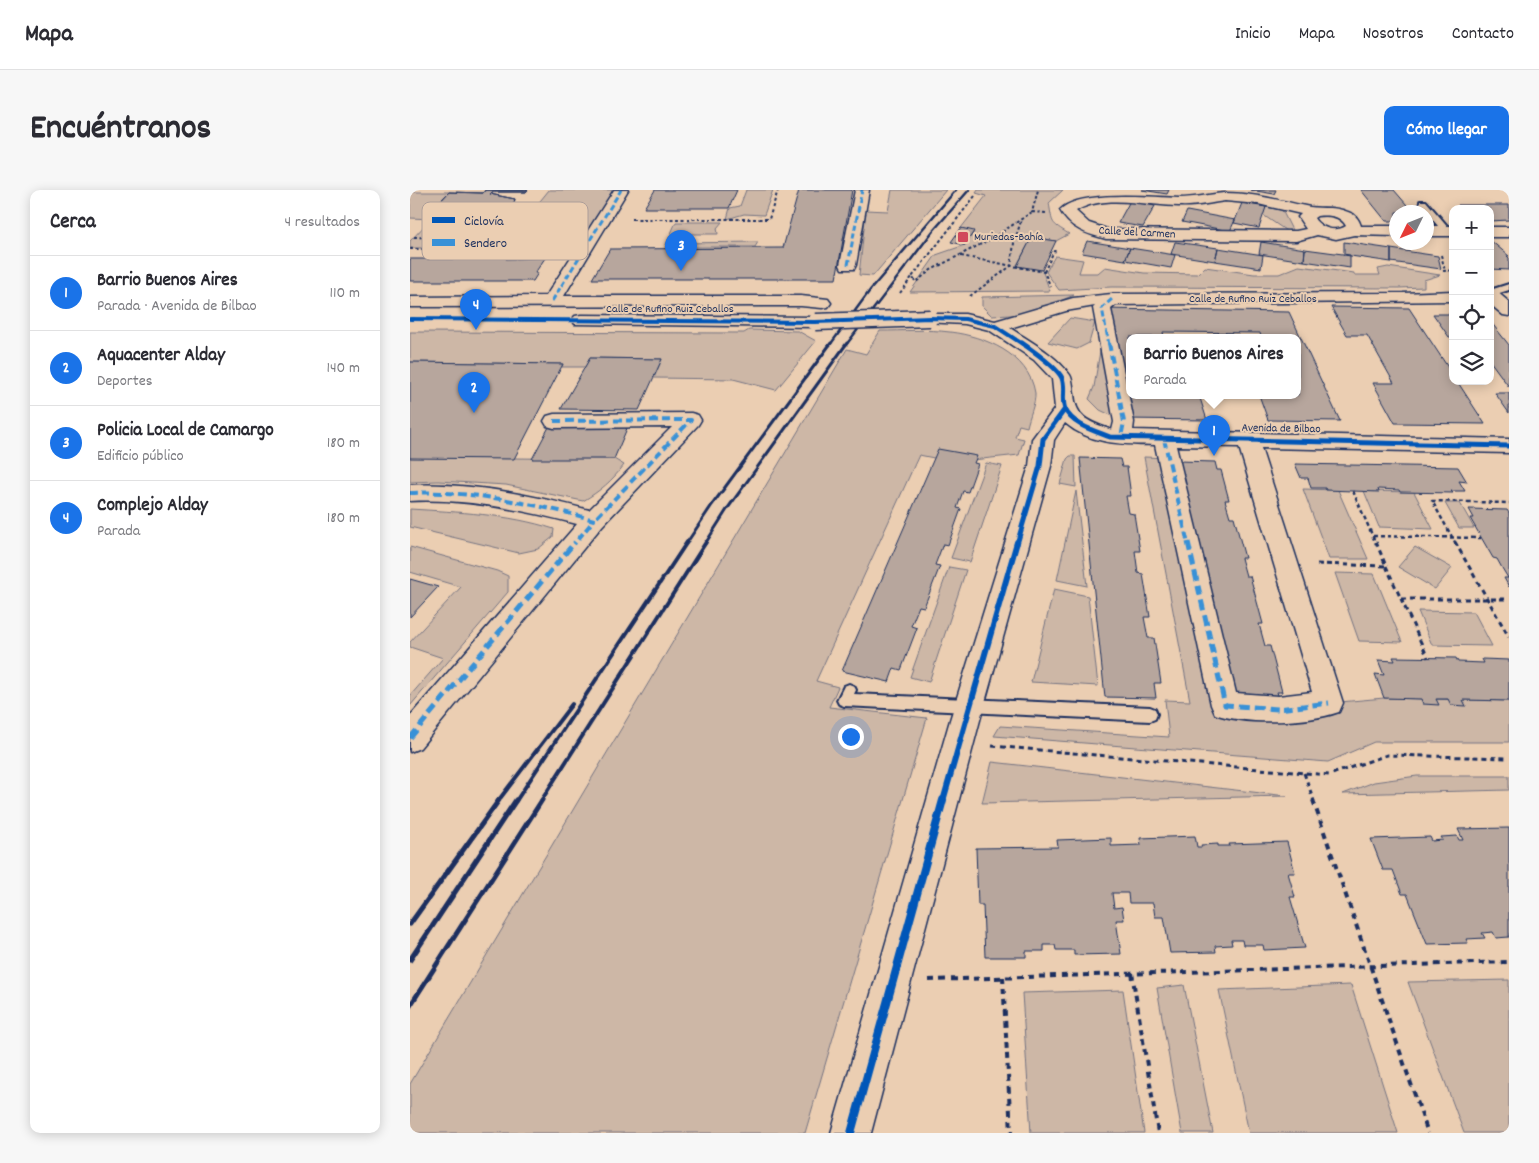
<!DOCTYPE html>
<html lang="es">
<head>
<meta charset="utf-8">
<style>
  body { margin:0; font-family:Dekko,sans-serif; background:#f7f7f7; color:#2b2b33 }
  .controls { position:absolute; right:15px; top:15px; display:grid; overflow:hidden; border-radius:10px; box-shadow:0 2px 12px #0003 }
  .controls button { width:45px; height:45px; display:grid; place-items:center; padding:0; border:0; border-bottom:1px solid #e1e1e2; background:#fff; color:#2b2b33; font:25px sans-serif }
  .compass { position:absolute; left:979px; top:15px; width:45px; height:45px; border-radius:50%; background:#fff; box-shadow:0 2px 12px #0003; rotate:227deg }
  .you { position:absolute; left:440px; top:546px; width:18px; height:18px; margin:-12px; border:4px solid #fff; border-radius:50%; background:#1a73e8; box-shadow:0 0 0 8px #1a73e833 }
  .badge { display:grid; place-items:center; width:32px; height:32px; border-radius:50%; background:#1a73e8; color:#fff; font-size:16px; font-weight:700 }
  .pin { position:absolute; translate:-50% -41px; filter:drop-shadow(0 1px 2px #0008) }
  .pin::after { content:''; position:absolute; top:26px; width:18px; height:15px; background:inherit; clip-path:polygon(0 0,100% 0,50% 100%) }
  .popup { position:absolute; left:716px; top:144px; width:175px; height:65px; box-sizing:border-box; display:grid; place-content:center; border-radius:10px; background:#fff; filter:drop-shadow(0 1px 4px #0005); font-size:16px; white-space:nowrap; color:#7c7c81 }
  .popup b { font-size:19px; color:#2b2b33 }
  .popup::after { content:''; position:absolute; left:50%; top:100%; margin-left:-10px; border:10px solid transparent; border-top-color:#fff }
  .list { margin:0; padding:0; list-style:none }
  h2 { display:flex; justify-content:space-between; align-items:center; height:65px; margin:0; padding:0 20px; font-size:21px }
  h2 small { font-size:16px; font-weight:400; color:#7c7c81 }
  .list li { display:grid; grid-template-columns:32px 1fr auto; gap:15px; align-items:center; box-sizing:border-box; height:75px; padding:0 20px; border-top:1px solid #e1e1e2 }
  .list b { display:block; font-size:19px; white-space:nowrap }
  .list p { margin:0; font-size:16px; white-space:nowrap; color:#7c7c81 }
  .list em { font-size:16px; font-style:normal; color:#7c7c81 }
  .icon { flex:none; width:28px; height:28px; fill:none; stroke:currentColor; stroke-width:2; stroke-linecap:round; stroke-linejoin:round }
  .map { position:relative; flex:none; width:1099px; height:943px; overflow:hidden; border-radius:10px }
  header { display:flex; align-items:center; gap:30px; box-sizing:border-box; height:70px; padding:0 25px; background:#fff; border-bottom:1px solid #e1e1e2 }
  header strong { font-size:24px }
  nav { display:flex; gap:28px; margin-inline-start:auto; font-size:18px }
  .intro { display:flex; align-items:center; justify-content:space-between; box-sizing:border-box; height:120px; padding:0 30px }
  h1 { margin:0; font-size:35px }
  .button { padding:12px 22px; border-radius:10px; background:#1a73e8; color:#fff; font-size:18px; font-weight:700 }
  main { display:flex; gap:30px; padding:0 30px }
  aside { flex:1; background:#fff; border-radius:10px; box-shadow:0 2px 12px #0003 }
  .map>svg:first-child { display:block }
  .green { fill:#cdb7a6; stroke:#747382 }
  .building { fill:#b7a69d; stroke:#1b2f5e }
  .lines { fill:none; stroke-linecap:round; stroke-linejoin:round }
  .lane-casing { stroke:#1b2f5e; stroke-width:4 }
  .street-casing { stroke:#1b2f5e; stroke-width:3 }
  .path-far3 { stroke:#1b2f5e; stroke-width:2; stroke-dasharray:3 2.5; stroke-linecap:butt }
  .path-far2 { stroke:#1b2f5e; stroke-width:2.5; stroke-dasharray:4 3; stroke-linecap:butt }
  .path-far1 { stroke:#1b2f5e; stroke-width:3; stroke-dasharray:5 4; stroke-linecap:butt }
  .path { stroke:#1b2f5e; stroke-width:4; stroke-dasharray:6 5; stroke-linecap:butt }
  .lane { fill:#ebceb2; fill-rule:evenodd }
  .street { fill:#ebceb2; fill-rule:evenodd }
  .rail-far3 { stroke:#1b2f5e; stroke-width:2.5 }
  .rail-far2 { stroke:#1b2f5e; stroke-width:3 }
  .rail-far1 { stroke:#1b2f5e; stroke-width:4 }
  .rail { stroke:#1b2f5e; stroke-width:5 }
  .street-bridge-casing { stroke:#1b2f5e; stroke-width:19; stroke-linecap:butt }
  .street-bridge { stroke:#ebceb2; stroke-width:16 }
  .quiet-far2 { stroke:#3891d7; stroke-width:3; stroke-dasharray:6 3; stroke-linecap:butt }
  .quiet-far1 { stroke:#3891d7; stroke-width:4; stroke-dasharray:8 4; stroke-linecap:butt }
  .quiet { stroke:#3891d7; stroke-width:5; stroke-dasharray:10 5; stroke-linecap:butt }
  .cycleway-far3-casing { stroke:#ebceb2; stroke-width:5.5 }
  .cycleway-far2-casing { stroke:#ebceb2; stroke-width:8 }
  .cycleway-far1-casing { stroke:#ebceb2; stroke-width:9 }
  .cycleway-casing { stroke:#ebceb2; stroke-width:11 }
  .cycleway-far3 { stroke:#0057b8; stroke-width:4 }
  .cycleway-far2 { stroke:#0057b8; stroke-width:5 }
  .cycleway-far1 { stroke:#0057b8; stroke-width:6 }
  .cycleway { stroke:#0057b8; stroke-width:8 }
  .poi-dot { fill:#d1495b; stroke:#ebceb2; stroke-width:2 }
  .labels { text-anchor:middle; dominant-baseline:central; stroke-width:4; stroke-linejoin:round; paint-order:stroke }
  .far-street-label { font-size:12px; fill:#1b2f5e; stroke:#ebceb2 }
  .far-poi-label { font-size:12px; fill:#1b2f5e; stroke:#ebceb2; text-anchor:start }
  .key { fill:#ebceb2; stroke:#ad9e99; stroke-width:1 }
  .key-label { font-size:14px; fill:#1b2f5e }
</style>
</head>
<body>
<header>
<strong>Mapa</strong>
<nav><a>Inicio</a><a>Mapa</a><a>Nosotros</a><a>Contacto</a></nav>
</header>
<div class="intro"><h1>Encuéntranos</h1><a class="button">Cómo llegar</a></div>
<main>
<aside>
<h2>Cerca<small>4 resultados</small></h2>
<ul class="list">
<li><span class="badge">1</span><div><b>Barrio Buenos Aires</b><p>Parada · Avenida de Bilbao</p></div><em>110 m</em></li>
<li><span class="badge">2</span><div><b>Aquacenter Alday</b><p>Deportes</p></div><em>140 m</em></li>
<li><span class="badge">3</span><div><b>Policia Local de Camargo</b><p>Edificio público</p></div><em>180 m</em></li>
<li><span class="badge">4</span><div><b>Complejo Alday</b><p>Parada</p></div><em>180 m</em></li>
</ul>
</aside>
<div class="map">
<svg width="1099" height="943" viewBox="0 0 1099 943">
  <rect width="100%" height="100%" fill="#ebceb2"/>
  <filter id="ink" filterUnits="userSpaceOnUse"><feTurbulence type="fractalNoise" baseFrequency=".02" numOctaves="2"/><feDisplacementMap in="SourceGraphic" scale="10" xChannelSelector="R" yChannelSelector="G"/><feConvolveMatrix kernelMatrix="1 2 1 2 8 2 1 2 1" color-interpolation-filters="sRGB"/></filter>
  <g filter="url(#ink)">
    <!-- green -->
    <path class="green" d="M139,0H205L167,57L0,58V51L21,29L0,28V2H39L18,25L118,26Z
      M336,0H363L354,25L334,24L317,29L320,18L330,16Z
      M482,0H536L463,86L449,85L456,20L478,21Z
      M568,0H653L639,13C643,35 640,32 659,44L646,51L622,47L607,75L632,80L640,101L500,102L526,65L555,55L564,42L551,38L576,6L566,3Z
      M856,17L872,20L883,42H878L853,25Z
      M266,32H312L307,38L308,44H266L268,53L348,52L345,57H255Z
      M645,66L673,70L669,83H688L695,77L734,83L788,84L795,77L844,84H869L889,76L944,83V85H970L968,79L978,77L1030,85L1014,90V97L989,98L701,97L649,100L636,82Z
      M664,105L619,124L582,126L572,116V107Z
      M660,128L685,132L679,153L667,159L638,152Z
      M695,131L713,231L690,220L679,209L684,197Z
      M339,140L388,141L406,151L366,200L323,189L244,188L252,169L180,168L175,177H152L153,174L0,172V142L334,143Z
      M470,141C493,141 517,139 540,142C574,146 619,164 625,203C626,212 619,227 617,237L609,235L605,247L614,249L609,265L544,272L509,265L406,491L428,497L419,517L517,528L395,943H0V894L437,159L456,164Z
      M660,266H665L666,297L650,294L657,269Z
      M0,267L204,269L214,275C202,291 190,301 173,311L96,295L28,291L0,292Z
      M734,267L758,268L815,515L919,513L974,508L1099,511V552H964L918,572L584,546L590,536L759,547L755,510L780,511Z
      M576,273L592,276L560,372L541,368Z
      M893,299L928,300L958,369H919Z
      M666,301L677,396L647,390Z
      M954,301L1004,302L1023,339L969,337Z
      M1035,313H1050L1064,338H1049Z
      M0,319C48,322 98,324 144,339L143,347L128,359L109,363L0,337Z
      M0,357L87,381L98,386V402L0,516V506L33,468L0,457V452L51,397L0,382Z
      M1005,357L1042,378L1025,399L988,377Z
      M539,377L556,380L519,492L500,487Z
      M925,383L964,384L992,452L949,451Z
      M644,399L678,406L688,496L621,492Z
      M1008,421L1064,422L1082,456L1022,455Z
      M582,572L877,606L572,613Z
      M1007,586H1099V600L933,604L964,592Z
      M1099,790V943H1054L998,792Z
      M774,795L803,943H772L747,798Z
      M941,795L988,943H839L809,800Z
      M713,800L734,943H621L612,803Z"/>
    <!-- building -->
    <path class="building" d="M75,0H118L116,2H82L80,4L105,9L102,20H22L39,2L73,3Z
      M75,0H118L116,2H82L80,4L105,9L102,20H22L39,2L73,3Z
      M245,0H327L319,18H234Z
      M389,0H442L426,89H182L200,59L373,58Z
      M732,0H759L757,4Z
      M840,0H866L864,4Z
      M951,0H984L1003,22H986V31H976Z
      M720,11L745,16L733,37L708,33Z
      M832,13L856,17L849,38L824,33Z
      M1048,15H1099V30L1080,31V19H1051Z
      M777,21L825,30L820,41L772,32Z
      M551,38L564,41L555,55L541,52Z
      M622,47L646,51L632,80L607,76Z
      M1080,50L1099,66H1097L1099,68V80L1080,79Z
      M677,51L720,58L715,70L672,63Z
      M765,52L808,58L805,71L761,64Z
      M851,52L895,59L894,71L849,64Z
      M934,52L981,59V72L934,65Z
      M720,58L765,65L761,78L715,70Z
      M808,58L853,65L851,78L805,71Z
      M895,59L940,65V78L894,71Z
      M981,59L1028,66L1031,79L981,72Z
      M59,67H97L96,69L135,68L125,83H128L123,91H0V69H57Z
      M921,117L999,118L1043,185V191H1047L1075,234L985,233L963,193H984L957,145H937Z
      M695,119L879,122L930,231L858,230L849,205H888V147H851L850,143L753,142L754,147H720V205H789L797,230L716,229Z
      M1023,124H1043V147H1039Z
      M1080,131L1099,155V197L1080,171Z
      M180,168L252,169L229,220L151,219Z
      M0,172L153,174L104,269L0,268Z
      M1085,203H1099V223Z
      M140,235L218,236L204,269H122Z
      M528,259L567,266L564,273L568,274L558,302L553,301L547,318L551,319L538,355L533,354L525,375L530,376L514,417L509,416L501,436L507,438L491,480L484,478L479,492L432,481Z
      M670,268L710,269L712,277H717L721,306H716L719,323L724,324L730,361H725L728,383L733,384L740,427H734L738,448H744L751,493H744L746,508L695,507Z
      M769,271L805,272L807,280H811L819,310H815L820,327H824L835,368H831L836,386H840L853,434H849L855,456H860L872,502H867L871,515L824,514Z
      M885,274L1048,277L1057,292L1049,291L1055,301H1041L1043,303L990,302L989,300L968,299L969,302L916,300L915,298H901L898,288H891Z
      M1059,319L1097,320L1099,323V397L1094,388H1098L1092,378L1087,369L1083,368L1060,328H1064Z
      M0,389L28,397L0,427Z
      M983,467L1046,468L1048,472L1074,473L1072,469L1099,470V511L1053,510L1056,516L1041,515L1038,509H1026L1029,515L1013,514L1011,509L974,508L965,484L974,485L968,470L985,471Z
      M1099,638V747L1086,748L1083,742L1072,743L1075,748L1056,749L1058,753L1017,754L997,704H992L983,680H973L961,649L1020,647L1022,651L1033,650L1031,647L1047,646L1049,650H1053L1048,639Z
      M785,646L787,657H792L791,655L808,654V656H820L819,654L877,652L885,683H878L885,707H880L895,758L854,760L853,755H833L832,750H821L822,755L805,756L806,762L760,763L754,727H745L743,713H719L718,703H702L704,718L712,717L714,730H706L711,764L664,765V760H646L645,755H634V761H616V767H575L573,715H568L566,658L648,657L647,650L701,648V656L731,655L730,648Z"/>
    <g class="lines">
      <defs>
        <path id="lane" d="M1010,11H1016L1040,39V43H1034L1010,15Z
          M1099,94V100L1080,106V100Z
          M439,494L444,496L446,500L444,504L740,517L745,519L747,524L745,529L740,531L434,516L429,514L427,510L434,496Z"/>
        <path id="street" d="M204,0H218L154,106H391L418,109L421,113L418,117L412,118L391,116L0,117V107L136,106Z
          M445,0H459L446,75L444,79H432L430,75Z
          M815,3C845,3 871,11 900,17C913,19 925,16 938,22C945,24 949,29 951,36H986V46L944,45L926,49L907,45L886,51L696,49C677,44 660,39 650,20C669,0 741,7 769,8C784,8 800,4 815,3ZM815,11L848,14L891,24L888,27L896,39L886,41L697,39L679,33L666,21C695,3 737,16 769,16C784,17 800,13 815,11ZM907,26C918,25 930,25 936,36C925,43 910,38 904,28Z
          M1016,36H1043V46H1016Z
          M1080,37H1099V47H1080Z
          M1080,100L1086,101L1099,112V126L1093,125L1080,114Z
          M1043,101V111L706,115L701,119L724,232L723,240L1099,249V263L851,258L933,513L929,522C899,533 835,535 805,524L801,515L745,255C713,254 681,255 655,233L644,250L641,276L570,530L461,943H421L540,530L619,276L622,249L645,218L642,189L624,170L579,140L555,134L514,132L511,128L514,124H555L585,131L663,108L702,104L993,103ZM685,116L683,118L704,232L702,240C680,232 666,229 664,204C663,198 663,190 660,185C645,164 621,152 600,138L656,121ZM766,256L829,257L902,502L868,506L826,503Z
          M171,125L405,127L411,128L414,132L411,136L405,137L165,134L162,130L165,126Z
          M281,223L288,225L291,230L288,235L192,336L10,558L0,562V526L167,334C114,320 55,308 0,311V295C57,292 124,305 179,320L262,237L144,238L137,236L134,231L137,226L144,224Z"/>
      </defs>
      <!-- lane casing -->
      <use href="#lane" class="lane-casing"/>
      <!-- street casing -->
      <use href="#street" class="street-casing"/>
      <!-- path-far3 -->
      <path class="path-far3" d="M565,6L502,87L506,92L521,80L583,48L622,22L628,0
        M622,22L636,23
        M222,29H359L368,0
        M4,47L31,48L82,45L166,27
        M0,59H144
        M1031,65L1035,81
        M551,66L634,82L641,97
        M1033,81L1043,80
        M634,82L644,61L647,62
        M490,103L502,87
        M560,106L601,76L604,53L611,31"/>
      <!-- path-far2 -->
      <path class="path-far2" d="M943,301L966,354
        M963,346L1071,348
        M1046,354L1022,311L1099,313"/>
      <!-- path-far1 -->
      <path class="path-far1" d="M1045,352L1099,447
        M907,374L976,376L966,352
        M976,376L1018,468
        M991,409H1099
        M582,556L919,585L977,565L1099,568
        M894,583L904,611"/>
      <!-- path -->
      <path class="path" d="M903,610L1018,943
        M722,783L748,943
        M593,787L601,943
        M519,790L1099,772"/>
      <!-- lane -->
      <use href="#lane" class="lane"/>
      <!-- street -->
      <use href="#street" class="street"/>
      <!-- rail-far3 -->
      <path class="rail-far3" d="M420,155L461,99L546,0
        M436,155L523,41L559,0"/>
      <!-- rail-far2 -->
      <path class="rail-far2" d="M276,354L302,315L421,153
        M295,354L318,318L437,153"/>
      <!-- rail-far1 -->
      <path class="rail-far1" d="M88,611L162,514
        M106,611L277,352
        M131,611L296,352"/>
      <!-- rail -->
      <path class="rail" d="M0,734L89,610
        M0,770L106,610
        M0,816L132,610"/>
      <defs>
        <path id="street-bridge" d="M405,132L520,128"/>
      </defs>
      <!-- street-bridge casing -->
      <use href="#street-bridge" class="street-bridge-casing"/>
      <!-- street-bridge -->
      <use href="#street-bridge" class="street-bridge"/>
      <!-- quiet-far2 -->
      <path class="quiet-far2" d="M438,75L452,0
        M142,111L211,0
        M699,155L692,118L702,109"/>
      <!-- quiet-far1 -->
      <path class="quiet-far1" d="M699,153L714,232L711,247
        M144,231L281,230L184,330
        M754,249L778,354
        M0,303C59,300 127,314 184,330L164,354"/>
      <!-- quiet -->
      <path class="quiet" d="M778,352L815,515L868,519L919,513
        M0,548L165,352"/>
      <defs>
        <path id="cycleway-far3" d="M0,129L405,132L520,128L555,129L585,136L614,155"/>
        <path id="cycleway-far2" d="M612,153C622,160 647,177 652,188C656,198 651,210 655,219C662,235 685,241 700,247L1099,256
          M607,354L630,276L633,249L655,219"/>
        <path id="cycleway-far1" d="M533,611L607,352"/>
        <path id="cycleway" d="M441,943L533,610"/>
      </defs>
      <!-- cycleway-far3 casing -->
      <use href="#cycleway-far3" class="cycleway-far3-casing"/>
      <!-- cycleway-far2 casing -->
      <use href="#cycleway-far2" class="cycleway-far2-casing"/>
      <!-- cycleway-far1 casing -->
      <use href="#cycleway-far1" class="cycleway-far1-casing"/>
      <!-- cycleway casing -->
      <use href="#cycleway" class="cycleway-casing"/>
      <!-- cycleway-far3 -->
      <use href="#cycleway-far3" class="cycleway-far3"/>
      <!-- cycleway-far2 -->
      <use href="#cycleway-far2" class="cycleway-far2"/>
      <!-- cycleway-far1 -->
      <use href="#cycleway-far1" class="cycleway-far1"/>
      <!-- cycleway -->
      <use href="#cycleway" class="cycleway"/>
    </g>
  </g>
  <!-- markers -->
  <rect class="poi-dot" x="547" y="41" width="12" height="12" rx="2.5"/>
  <g class="labels">
    <!-- far-street labels -->
    <g class="far-street-label">
      <text transform="translate(727 43) rotate(3)">Calle del Carmen</text>
      <text x="843" y="109">Calle de Rufino Ruiz Ceballos</text>
      <text x="260" y="119">Calle de Rufino Ruiz Ceballos</text>
      <text transform="translate(871 239) rotate(1)">Avenida de Bilbao</text>
    </g>
    <!-- far-poi labels -->
    <g class="far-poi-label">
      <text x="564" y="47">Muriedas-Bahía</text>
    </g>
  </g>
  <!-- legend -->
  <rect x="12" y="12" width="166" height="58" rx="8" class="key"/>
  <rect x="22" y="27" width="23" height="6" fill="#0057b8"/>
  <rect x="22" y="49" width="23" height="7" fill="#3891d7"/>
  <g class="key-label">
    <text x="54" y="35">Ciclovía</text>
    <text x="54" y="57">Sendero</text>
  </g>
</svg>
<div class="controls">
<button>+</button>
<button>−</button>
<button><svg class="icon" aria-label="locate" viewBox="0 0 24 24"><circle cx="12" cy="12" r="6"/><path d="M12 2v4M12 18v4M2 12h4M18 12h4"/></svg></button>
<button><svg class="icon" aria-label="layers" viewBox="0 0 24 24"><path d="M12 4l9 5-9 5-9-5zM3 14l9 5 9-5"/></svg></button>
</div>
<svg class="compass" viewBox="-18 -18 36 36"><path d="M0-13l5 13h-10z" fill="#e53935"/><path d="M0 13l5-13h-10z" fill="#7c7c81"/></svg>
<div class="you"></div>
<div class="pin badge" style="left:804px;top:266px">1</div>
<div class="popup"><b>Barrio Buenos Aires</b>Parada</div>
<div class="pin badge" style="left:64px;top:223px">2</div>
<div class="pin badge" style="left:271px;top:81px">3</div>
<div class="pin badge" style="left:66px;top:140px">4</div>
</div>
</main>
</body>
</html>
